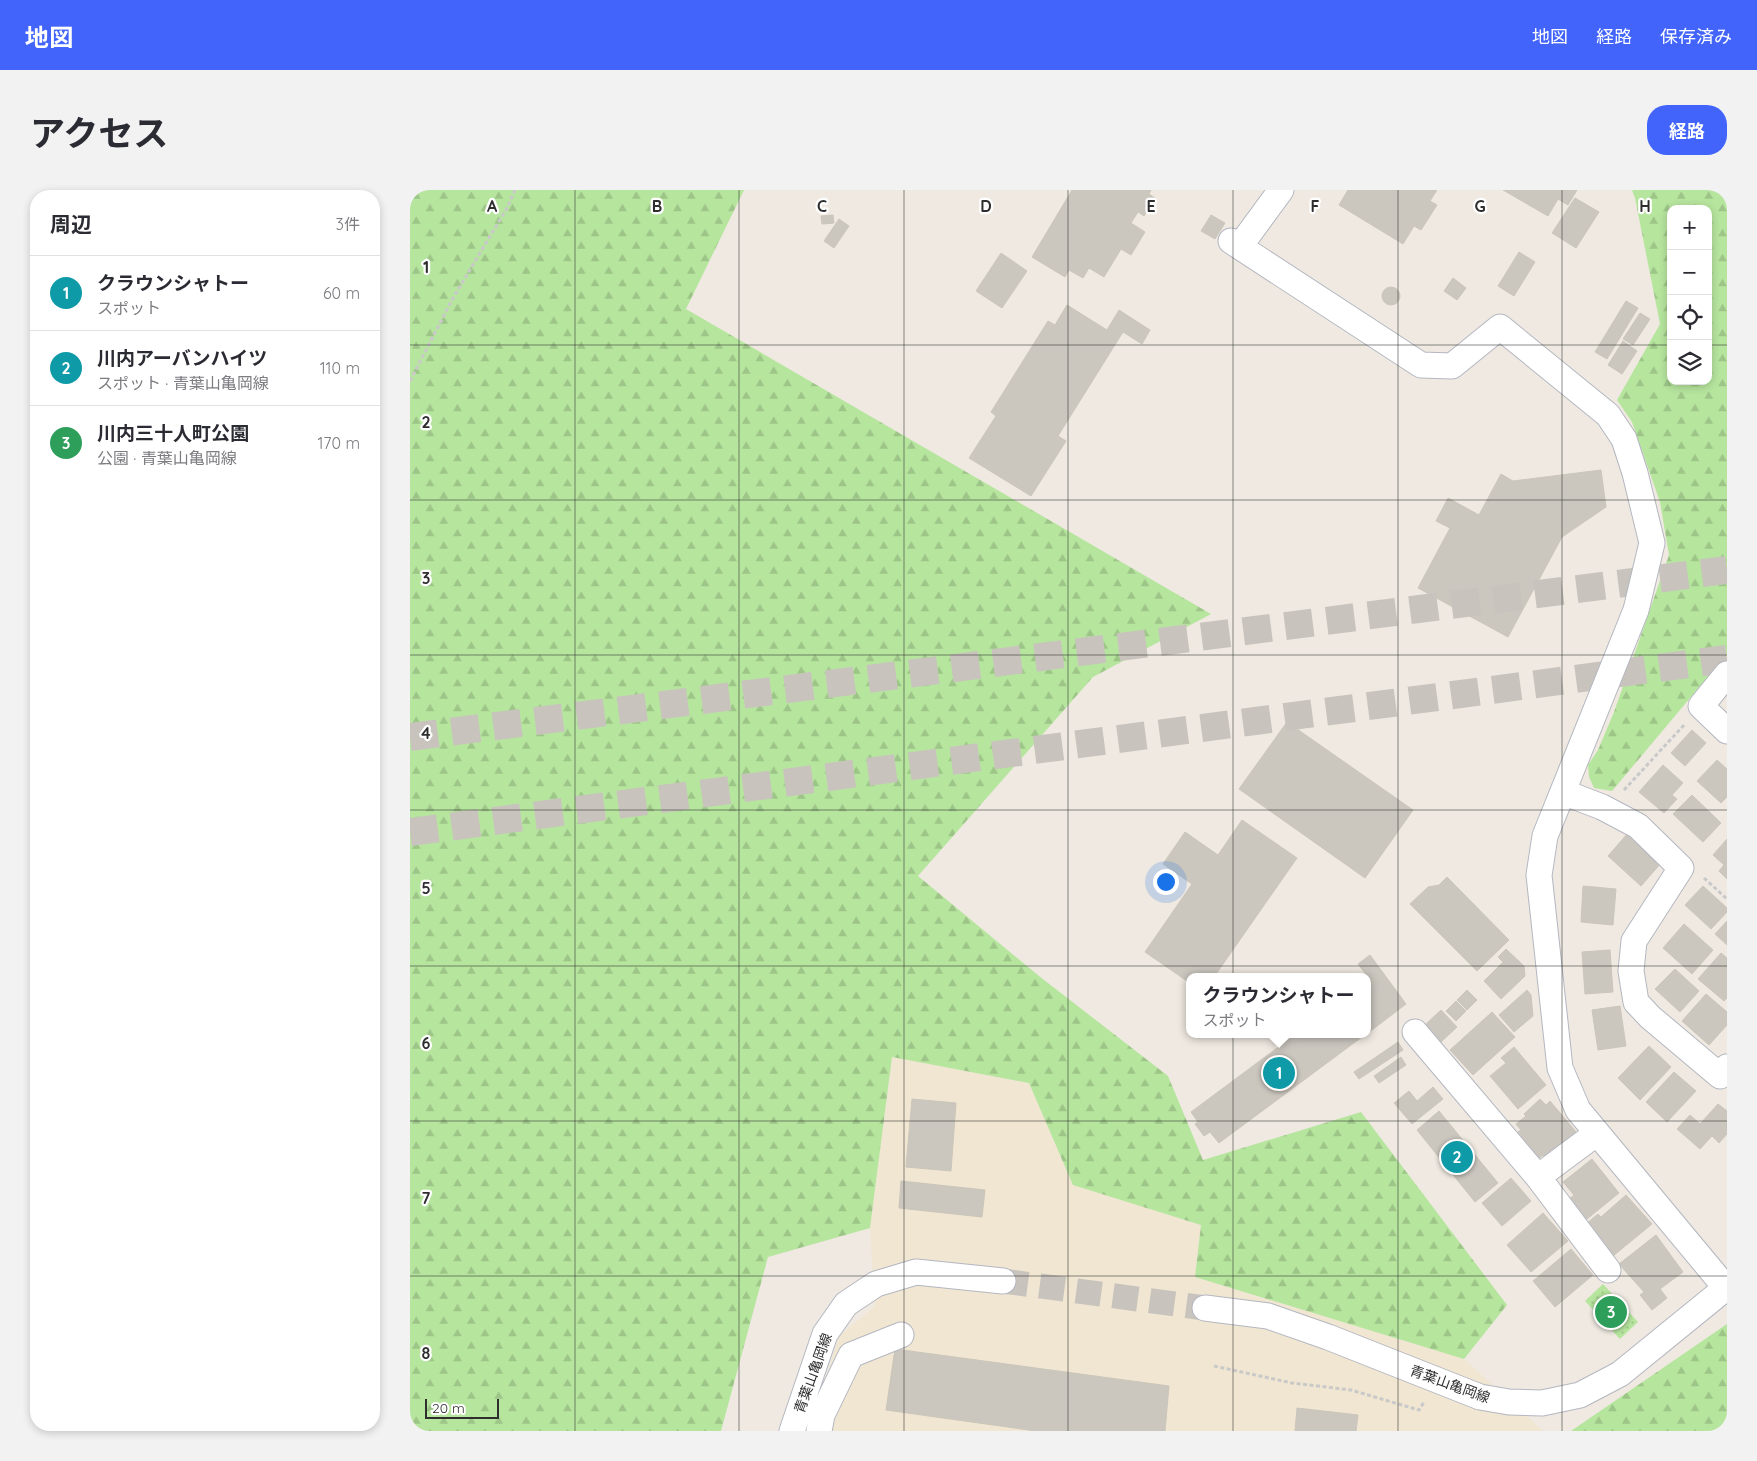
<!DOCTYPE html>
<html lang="ja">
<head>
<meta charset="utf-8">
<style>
  body { margin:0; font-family:Quicksand,"Noto Sans JP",sans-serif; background:#f2f2f3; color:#2b2b33 }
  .controls { position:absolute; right:15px; top:15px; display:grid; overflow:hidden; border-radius:10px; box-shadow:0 2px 8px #0003 }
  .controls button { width:45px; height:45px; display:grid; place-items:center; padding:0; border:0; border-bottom:1px solid #e1e1e2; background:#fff; color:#2b2b33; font:25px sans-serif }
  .scale { position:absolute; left:15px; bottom:12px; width:74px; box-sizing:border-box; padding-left:5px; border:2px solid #2e2e2e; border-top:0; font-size:14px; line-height:18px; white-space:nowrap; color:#2e2e2e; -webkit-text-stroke:4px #fff; paint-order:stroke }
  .you { position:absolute; left:755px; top:691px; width:18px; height:18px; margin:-12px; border:4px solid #fff; border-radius:50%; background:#1a73e8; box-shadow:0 0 0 8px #1a73e833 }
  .badge { display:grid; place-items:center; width:32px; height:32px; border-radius:50%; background:#4264fb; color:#fff; font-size:16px; font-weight:700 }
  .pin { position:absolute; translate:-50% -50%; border:2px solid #fff; box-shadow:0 1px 5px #0006 }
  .popup { position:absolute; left:776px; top:783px; width:185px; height:65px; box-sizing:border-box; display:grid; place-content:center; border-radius:10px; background:#fff; filter:drop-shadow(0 1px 4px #0005); font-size:16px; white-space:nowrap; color:#7c7c81 }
  .popup b { font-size:19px; color:#2b2b33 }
  .popup::after { content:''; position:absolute; left:50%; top:100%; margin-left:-10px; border:10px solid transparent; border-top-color:#fff }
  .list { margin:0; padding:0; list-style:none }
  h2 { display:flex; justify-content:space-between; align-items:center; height:65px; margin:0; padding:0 20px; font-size:21px }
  h2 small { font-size:16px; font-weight:400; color:#7c7c81 }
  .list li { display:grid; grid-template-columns:32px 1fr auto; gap:15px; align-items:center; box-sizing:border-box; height:75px; padding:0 20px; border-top:1px solid #e1e1e2 }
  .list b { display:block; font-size:19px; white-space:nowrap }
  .list p { margin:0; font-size:16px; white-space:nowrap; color:#7c7c81 }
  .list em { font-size:16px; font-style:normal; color:#7c7c81 }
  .icon { flex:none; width:28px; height:28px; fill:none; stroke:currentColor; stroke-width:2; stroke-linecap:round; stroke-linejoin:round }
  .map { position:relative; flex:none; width:1317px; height:1241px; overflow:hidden; border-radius:20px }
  header { display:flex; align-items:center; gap:30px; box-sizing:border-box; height:70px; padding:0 25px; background:#4264fb; color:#fff }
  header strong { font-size:24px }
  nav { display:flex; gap:28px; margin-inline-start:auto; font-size:18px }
  .intro { display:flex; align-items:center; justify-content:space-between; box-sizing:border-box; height:120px; padding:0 30px }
  h1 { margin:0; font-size:35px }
  .button { padding:12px 22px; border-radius:20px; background:#4264fb; color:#fff; font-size:18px; font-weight:700 }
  main { display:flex; gap:30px; padding:0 30px }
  aside { flex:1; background:#fff; border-radius:20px; box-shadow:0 2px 8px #0003 }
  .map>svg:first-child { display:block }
  .education { fill:#f0e6d1 }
  .grass { fill:url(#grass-dots) }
  .forest { fill:url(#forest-firs); fill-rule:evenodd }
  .building { fill:#cbc7bf; stroke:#cbc5ba }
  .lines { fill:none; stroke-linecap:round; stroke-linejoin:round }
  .minor-tunnel { stroke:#c8c4bd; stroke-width:25; stroke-dasharray:25 12; stroke-linecap:butt }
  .highway-tunnel { stroke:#c8c4bd; stroke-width:28; stroke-dasharray:28 14; stroke-linecap:butt }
  .minor-casing { stroke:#b4b7c1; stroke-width:27 }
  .path { stroke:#c9c9c9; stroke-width:3; stroke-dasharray:4 2.5; stroke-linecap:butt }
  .minor { stroke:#fff; stroke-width:25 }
  .grid { fill:none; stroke:#2e2e2e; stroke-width:1; stroke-opacity:0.55 }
  .labels { text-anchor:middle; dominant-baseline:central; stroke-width:4.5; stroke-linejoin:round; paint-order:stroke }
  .street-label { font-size:14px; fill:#2e2e2e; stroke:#fff }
  .grid-label { font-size:16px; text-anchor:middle; font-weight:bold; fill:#2e2e2e; stroke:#fff; stroke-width:4.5; stroke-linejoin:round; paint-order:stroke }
</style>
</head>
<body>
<header>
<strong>地図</strong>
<nav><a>地図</a><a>経路</a><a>保存済み</a></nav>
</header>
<div class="intro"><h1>アクセス</h1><a class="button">経路</a></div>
<main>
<aside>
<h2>周辺<small>3件</small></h2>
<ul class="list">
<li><span class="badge" style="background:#0f9aa8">1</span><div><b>クラウンシャトー</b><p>スポット</p></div><em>60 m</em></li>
<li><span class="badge" style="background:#0f9aa8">2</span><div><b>川内アーバンハイツ</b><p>スポット · 青葉山亀岡線</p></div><em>110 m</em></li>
<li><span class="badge" style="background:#2e9e5b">3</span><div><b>川内三十人町公園</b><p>公園 · 青葉山亀岡線</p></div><em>170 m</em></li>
</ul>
</aside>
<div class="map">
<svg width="1317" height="1241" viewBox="0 0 1317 1241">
  <defs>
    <pattern id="grass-dots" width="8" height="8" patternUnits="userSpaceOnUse" patternTransform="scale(1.25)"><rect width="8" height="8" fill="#b6e59e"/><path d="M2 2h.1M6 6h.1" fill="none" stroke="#9dc588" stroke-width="1.8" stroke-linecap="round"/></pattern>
    <pattern id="forest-firs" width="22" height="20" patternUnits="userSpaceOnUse" patternTransform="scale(1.25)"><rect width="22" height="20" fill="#b6e59e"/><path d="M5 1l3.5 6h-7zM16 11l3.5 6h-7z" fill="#9dc588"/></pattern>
  </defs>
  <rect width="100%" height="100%" fill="#efe9e1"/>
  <!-- education -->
  <path class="education" d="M482,867L619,893L663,995L791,1035L785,1087L1054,1169L1133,1241H400L429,1146L465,1116L460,1038Z"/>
  <!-- grass -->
  <path class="grass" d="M1193,1094L1228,1132L1210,1149L1175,1111Z"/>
  <!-- forest -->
  <path class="forest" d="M0,0H334L276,119L801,424L683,487L508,686L629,786L758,886L793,970L951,922L1097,1115L1054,1169L785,1087L791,1035L663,995L619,893L482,867L460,1038L358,1067L311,1241H0Z
    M1222,0H1317V464L1202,601L1184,598L1179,587L1178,575L1188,560L1204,522L1259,365L1250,312L1222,232L1207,210L1250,134L1225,8ZM1261,19H1298V191H1261Z
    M1317,1134V1241H1161Z"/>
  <!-- building -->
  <path class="building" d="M662,0H741L739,4L745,8L734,26L728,22L721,33L735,42L721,65L711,59L694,87L679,78L673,88L659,80L655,87L622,67Z
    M938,0H1027L1020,11L1027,15L1011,40L1004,36L993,54L929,15Z
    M1093,0H1167L1158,15L1148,9L1138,26Z
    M1165,8L1189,22L1166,58L1142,43Z
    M423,25L424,33L412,34L411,26Z
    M801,25L815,33L805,49L791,41Z
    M429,29L439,36L424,58L414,51Z
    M1109,62L1125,72L1104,106L1088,96Z
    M591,63L617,81L592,118L566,101Z
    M1043,88L1056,98L1047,110L1034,101Z
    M972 106a9 9 0 1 1 18 0a9 9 0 1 1-18 0Z
    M1216,111L1228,118L1197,169L1185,162Z
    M657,115L697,140L709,120L740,140L732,154L713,142L648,246L656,251L621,306L559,268L586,226L581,222L638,131L645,135Z
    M1230,123L1240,129L1223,155L1213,149Z
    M1213,151L1227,161L1212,184L1198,175Z
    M1191,280L1196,317L1152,347L1098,447L1008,398L1040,338L1026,331L1038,308L1069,325L1091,284L1103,291Z
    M877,532L1003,620L955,688L829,599Z
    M1282,540L1296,553L1275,576L1261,563Z
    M1307,570L1317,579V607L1311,613L1287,591Z
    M1253,575L1273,593L1262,605L1267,609L1254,623L1229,602Z
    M1282,605L1311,633L1293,652L1263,624Z
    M832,630L887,668L804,787H780V793L735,762L782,694L753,674L775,642L808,665Z
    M1218,643L1251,673L1231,696L1198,666Z
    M1317,649V689L1309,681L1314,675L1303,665Z
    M1037,687L1099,750L1067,781L1000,714L1018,697L1029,695Z
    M1173,696L1206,699L1203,735L1171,732Z
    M1293,696L1317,718V722L1301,739L1275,715Z
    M1317,731V755L1305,744Z
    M1274,734L1303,760L1282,784L1253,758Z
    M1096,759L1114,776L1115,786L1091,809L1074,791L1093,772L1088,767Z
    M1200,760L1203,802L1175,804L1172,762Z
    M1311,763L1317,768V808L1314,811L1288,789Z
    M960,765L996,814L958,843V787L948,774Z
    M1265,779L1289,801L1270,822L1245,799Z
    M1057,800L1067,810L1057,820L1047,810Z
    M1117,800L1121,805L1123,826L1104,842L1089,825Z
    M1296,804L1317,822V835L1299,855L1272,831Z
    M1046,811L1056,821L1046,831L1036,821Z
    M1210,816L1216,856L1188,860L1182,820Z
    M1031,820L1047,837L1031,852L1015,835Z
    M1082,822L1105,847L1063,885L1040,860Z
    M886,844H956L809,953L800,942L794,946L785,934L788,932L781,922Z
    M988,852L993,860L949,889L944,882Z
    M1239,856L1261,877L1230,910L1208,888Z
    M1104,857L1136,895L1108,919L1080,886L1096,873L1091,868Z
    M991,867L996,875L969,893L964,886Z
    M1264,882L1286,901L1257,932L1236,912Z
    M1023,897L1033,909L1002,934L984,913L999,901L1007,911Z
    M502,909L546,913L541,981L496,977Z
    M1130,909L1136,915L1140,911L1167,943L1139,972L1133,965L1129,968L1108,942L1111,940L1106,934L1116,926L1114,924Z
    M1308,914L1317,921V944L1309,953L1302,946L1290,959L1267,939L1280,925L1290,934Z
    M1029,921L1088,993L1065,1012L1007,940Z
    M1182,969L1209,1003L1172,1033L1158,1010L1164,1005L1153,992Z
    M1101,988L1121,1011L1092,1036L1072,1013Z
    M491,991L575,1000L572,1027L489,1018Z
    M1216,1005L1242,1034L1203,1066L1176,1034L1188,1024L1191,1027Z
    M1133,1023L1158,1051L1121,1082L1097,1055Z
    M1246,1045L1273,1082L1250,1099L1257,1108L1242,1120L1230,1105L1234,1102L1209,1074Z
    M1161,1059L1183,1085L1145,1117L1123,1091Z
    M485,1159L759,1196L755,1241H626L476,1220Z
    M887,1218L948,1225L946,1241H885Z"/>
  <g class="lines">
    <!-- minor-tunnel -->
    <path class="minor-tunnel" d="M593,1091L795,1118"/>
    <!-- highway-tunnel -->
    <path class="highway-tunnel" d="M0,547L1317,380
      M0,642L1317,469"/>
    <defs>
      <path id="minor" d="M821,51L1011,175L1042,176L1090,137L1198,225L1214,249L1225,283L1242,353L1226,420L1135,646L1129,685L1150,878L1168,920L1316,1098
        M830,56L871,0
        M1317,484L1291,516L1317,541
        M1153,602L1192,617L1228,636L1271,678L1224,751L1221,781L1226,812L1240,827L1310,886L1317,877
        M1005,842L1128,987
        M1187,943L1128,987L1198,1080
        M795,1118L858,1126L918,1147L1070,1207L1099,1212L1132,1213L1170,1205L1210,1184L1317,1097
        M382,1241L415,1144L436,1114L466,1094L506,1082L593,1091
        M409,1241L412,1225L441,1165L491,1145"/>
    </defs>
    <!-- minor casing -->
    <use href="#minor" class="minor-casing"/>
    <!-- path -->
    <path class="path" d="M0,191L43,108L97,18L105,0
      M1214,600L1274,535
      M1294,688L1317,709
      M804,1176L882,1193L941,1200L1009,1220L1014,1212"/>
    <!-- minor -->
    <use href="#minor" class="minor"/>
  </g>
  <!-- grid -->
  <path class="grid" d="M165,0V1241M329,0V1241M494,0V1241M658,0V1241M823,0V1241M988,0V1241M1152,0V1241M0,155H1261M1298,155H1317M0,310H1317M0,465H1317M0,620H1317M0,776H1317M0,931H1317M0,1086H1317"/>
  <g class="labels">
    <!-- street labels -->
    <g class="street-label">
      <text transform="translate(403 1183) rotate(-70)">青葉山亀岡線</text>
      <text transform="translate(1040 1194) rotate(20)">青葉山亀岡線</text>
    </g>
  </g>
  <g class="grid-label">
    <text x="82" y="22">A</text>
    <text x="247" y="22">B</text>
    <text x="412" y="22">C</text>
    <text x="576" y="22">D</text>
    <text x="741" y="22">E</text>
    <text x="905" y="22">F</text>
    <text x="1070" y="22">G</text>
    <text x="1235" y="22">H</text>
    <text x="16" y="83">1</text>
    <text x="16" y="238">2</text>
    <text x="16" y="394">3</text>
    <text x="16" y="549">4</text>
    <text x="16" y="704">5</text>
    <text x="16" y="859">6</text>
    <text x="16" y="1014">7</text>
    <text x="16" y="1169">8</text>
  </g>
</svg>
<div class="controls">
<button>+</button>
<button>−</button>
<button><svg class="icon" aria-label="locate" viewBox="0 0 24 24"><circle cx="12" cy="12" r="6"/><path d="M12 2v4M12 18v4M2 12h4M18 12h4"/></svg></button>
<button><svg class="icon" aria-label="layers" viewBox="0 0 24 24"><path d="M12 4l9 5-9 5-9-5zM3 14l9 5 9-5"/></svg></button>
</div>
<div class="scale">20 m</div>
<div class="you"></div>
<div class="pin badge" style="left:869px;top:883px;background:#0f9aa8">1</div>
<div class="popup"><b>クラウンシャトー</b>スポット</div>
<div class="pin badge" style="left:1047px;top:967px;background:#0f9aa8">2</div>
<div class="pin badge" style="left:1201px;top:1122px;background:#2e9e5b">3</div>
</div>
</main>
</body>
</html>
